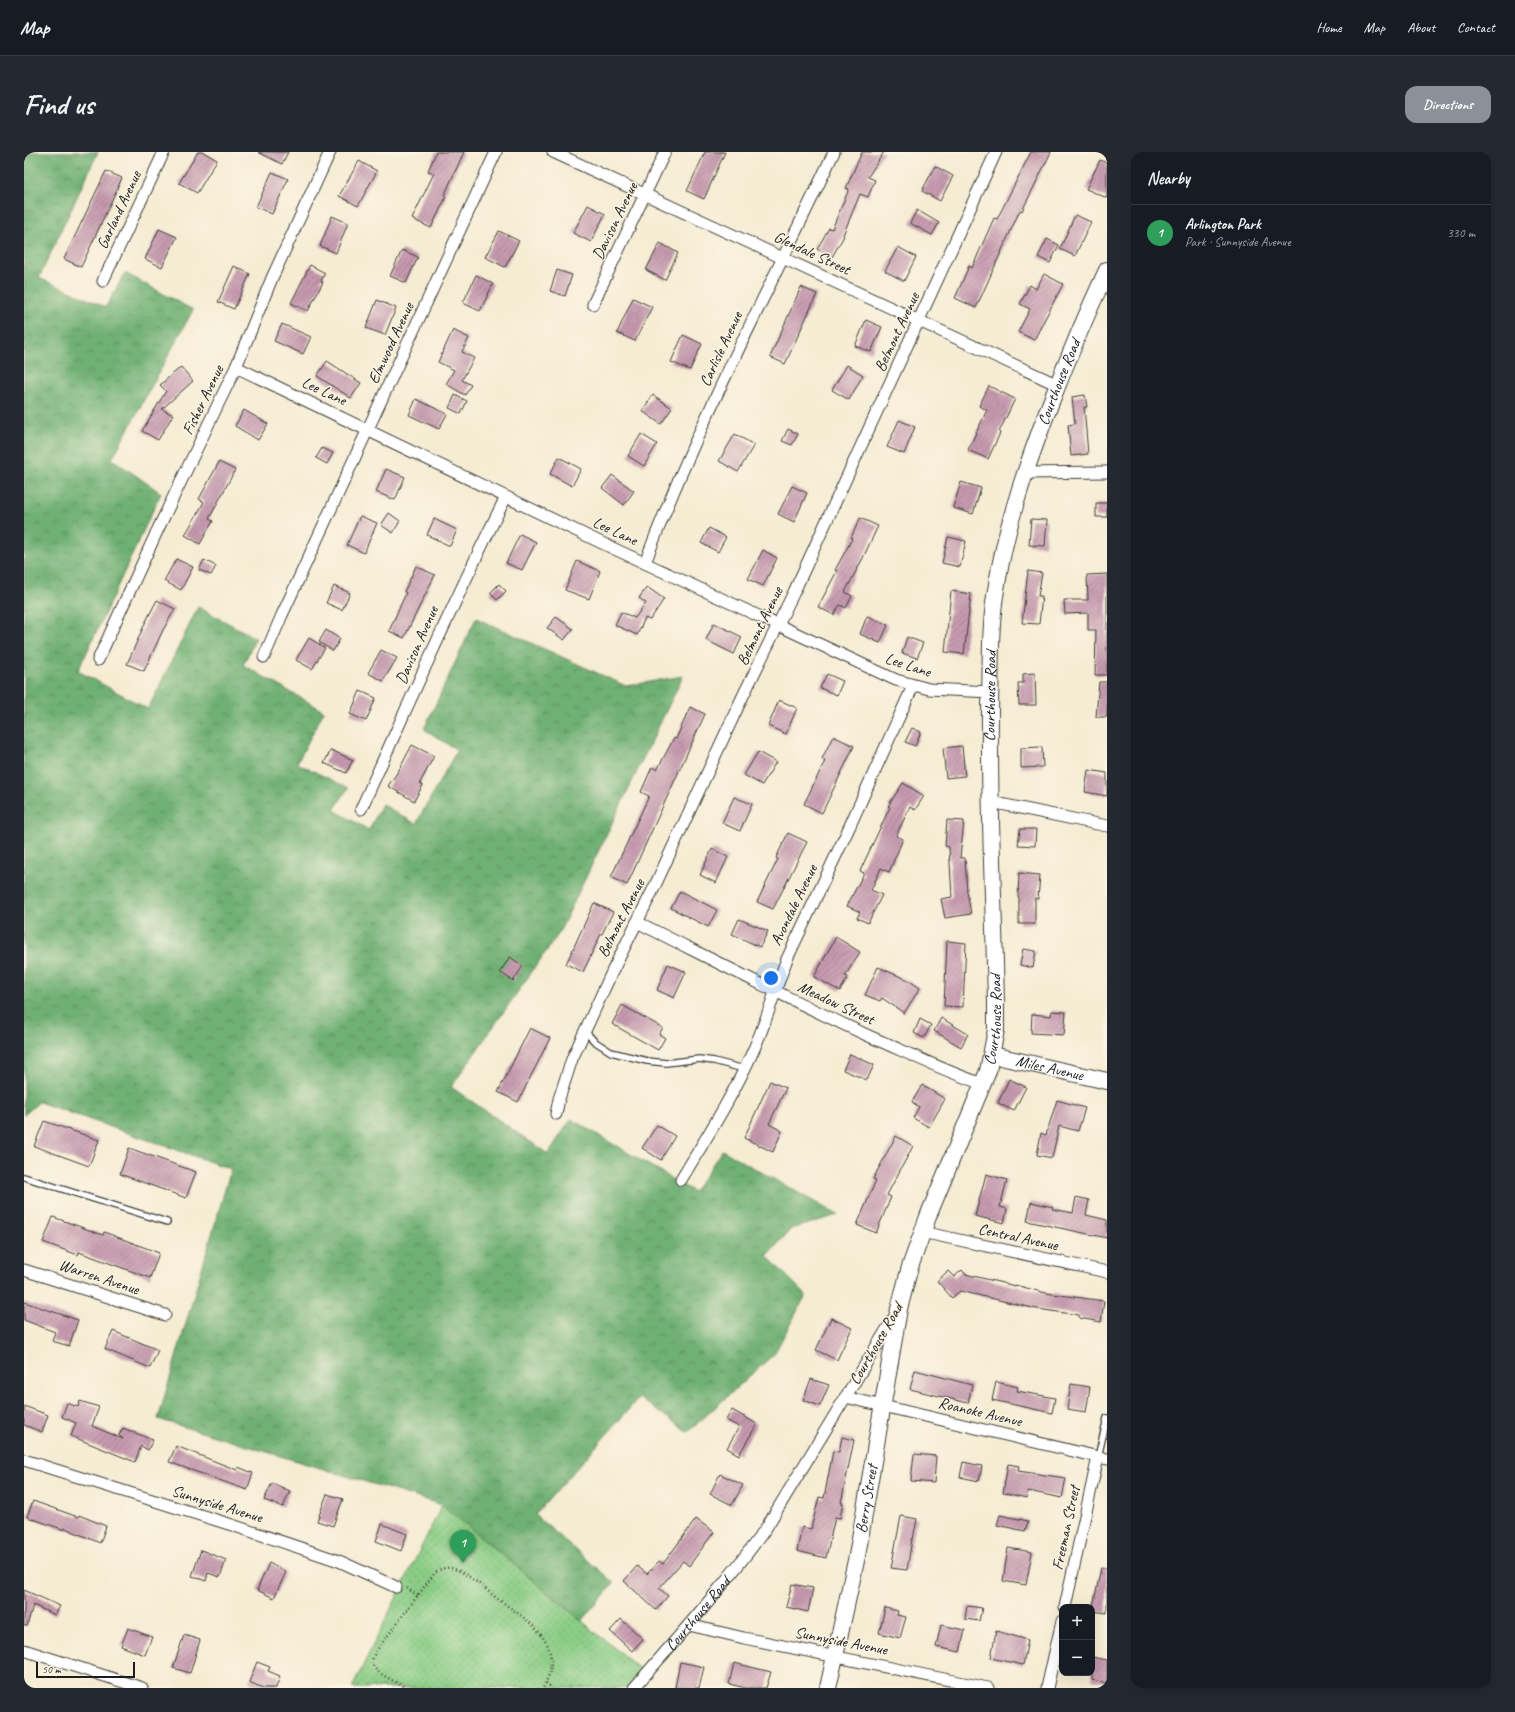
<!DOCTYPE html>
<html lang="en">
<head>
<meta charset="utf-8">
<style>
  body { margin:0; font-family:Caveat,sans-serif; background:#242831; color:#f1f3f6 }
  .controls { position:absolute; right:12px; bottom:12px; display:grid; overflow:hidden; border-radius:8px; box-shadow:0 4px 16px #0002 }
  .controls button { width:36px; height:36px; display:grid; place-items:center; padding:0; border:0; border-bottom:1px solid #363941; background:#171b24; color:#f1f3f6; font:20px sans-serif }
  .scale { position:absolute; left:12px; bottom:10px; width:99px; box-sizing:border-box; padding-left:4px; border:2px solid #1c1c1c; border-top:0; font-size:11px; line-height:14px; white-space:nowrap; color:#1c1c1c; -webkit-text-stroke:3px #fcf5e5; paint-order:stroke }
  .you { position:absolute; left:747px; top:826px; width:14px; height:14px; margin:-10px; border:3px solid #fff; border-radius:50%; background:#1a73e8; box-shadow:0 0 0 6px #1a73e833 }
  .badge { display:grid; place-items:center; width:26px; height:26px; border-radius:50%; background:#8c9099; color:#fff; font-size:13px; font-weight:700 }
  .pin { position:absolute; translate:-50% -33px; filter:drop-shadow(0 1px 2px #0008) }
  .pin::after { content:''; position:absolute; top:21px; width:14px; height:12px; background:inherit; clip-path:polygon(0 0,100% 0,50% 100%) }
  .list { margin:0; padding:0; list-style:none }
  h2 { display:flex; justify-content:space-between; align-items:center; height:52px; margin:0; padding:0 16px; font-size:17px }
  h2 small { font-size:13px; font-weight:400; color:#9ea1a6 }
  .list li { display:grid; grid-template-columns:26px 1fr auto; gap:12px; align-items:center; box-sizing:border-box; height:56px; padding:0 16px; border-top:1px solid #363941 }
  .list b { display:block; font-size:15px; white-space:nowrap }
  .list p { margin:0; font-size:13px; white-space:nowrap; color:#9ea1a6 }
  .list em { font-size:13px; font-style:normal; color:#9ea1a6 }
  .map { position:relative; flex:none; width:1083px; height:1536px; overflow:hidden; border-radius:12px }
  header { display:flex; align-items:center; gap:24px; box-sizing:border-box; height:56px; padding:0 20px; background:#171b24; border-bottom:1px solid #363941 }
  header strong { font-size:19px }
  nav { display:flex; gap:22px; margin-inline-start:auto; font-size:14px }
  .intro { display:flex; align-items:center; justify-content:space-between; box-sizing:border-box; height:96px; padding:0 24px }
  h1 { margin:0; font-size:28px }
  .button { padding:10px 18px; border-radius:12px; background:#8c9099; color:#fff; font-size:14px; font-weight:700 }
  main { display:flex; gap:24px; padding:0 24px }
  aside { flex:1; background:#171b24; border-radius:12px; box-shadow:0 4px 16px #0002 }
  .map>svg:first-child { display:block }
  .forest { fill:url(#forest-crowns); stroke:#466648 }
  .park { fill:url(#park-dots); stroke:#547451 }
  .building { fill:url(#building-hatch) }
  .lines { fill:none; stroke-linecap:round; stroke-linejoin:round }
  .lane-casing { stroke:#3d3b37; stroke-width:8 }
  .street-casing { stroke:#3d3b37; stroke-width:13 }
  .secondary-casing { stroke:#3d3b37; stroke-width:18 }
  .path { stroke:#3d3b37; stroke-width:2.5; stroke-dasharray:1 3; stroke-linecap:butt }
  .lane { stroke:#fff; stroke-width:5.5 }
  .street { stroke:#fff; stroke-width:11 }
  .secondary { stroke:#fff; stroke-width:16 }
  .labels { text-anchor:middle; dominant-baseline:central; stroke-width:3; stroke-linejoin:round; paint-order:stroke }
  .street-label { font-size:16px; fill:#1c1c1c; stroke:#fcf5e5 }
</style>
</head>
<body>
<header>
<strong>Map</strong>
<nav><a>Home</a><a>Map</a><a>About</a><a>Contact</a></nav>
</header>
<div class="intro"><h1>Find us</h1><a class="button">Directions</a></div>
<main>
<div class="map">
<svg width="1083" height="1536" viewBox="0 0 1083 1536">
  <defs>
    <pattern id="forest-crowns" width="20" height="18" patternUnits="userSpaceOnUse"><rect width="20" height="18" fill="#70b073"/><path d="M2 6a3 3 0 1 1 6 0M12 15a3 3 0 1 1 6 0" fill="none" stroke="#5b8e5e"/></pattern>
    <pattern id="park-dots" width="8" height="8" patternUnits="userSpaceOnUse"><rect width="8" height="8" fill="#8bcd86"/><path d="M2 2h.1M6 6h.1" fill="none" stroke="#77af73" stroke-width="1.8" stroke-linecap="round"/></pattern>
    <pattern id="building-hatch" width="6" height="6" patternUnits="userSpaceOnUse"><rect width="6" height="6" fill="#c69aaf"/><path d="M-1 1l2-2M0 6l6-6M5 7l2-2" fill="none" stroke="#a07d8e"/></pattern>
  </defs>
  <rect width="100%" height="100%" fill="#fcf5e5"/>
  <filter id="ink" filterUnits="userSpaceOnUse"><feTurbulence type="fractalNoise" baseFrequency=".025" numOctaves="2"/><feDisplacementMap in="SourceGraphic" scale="8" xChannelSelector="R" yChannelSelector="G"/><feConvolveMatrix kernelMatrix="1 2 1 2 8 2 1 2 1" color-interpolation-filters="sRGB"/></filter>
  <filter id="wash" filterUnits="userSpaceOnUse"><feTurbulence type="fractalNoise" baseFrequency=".012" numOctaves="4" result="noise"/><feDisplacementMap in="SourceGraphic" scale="16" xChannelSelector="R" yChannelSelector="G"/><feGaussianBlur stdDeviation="0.9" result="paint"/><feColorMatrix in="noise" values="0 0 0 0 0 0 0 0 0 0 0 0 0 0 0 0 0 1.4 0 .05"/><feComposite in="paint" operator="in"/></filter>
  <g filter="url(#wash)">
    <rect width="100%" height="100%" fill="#f5ecd3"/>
    <!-- forest -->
    <path class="forest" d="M0,0H74L15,126L82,155L101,121L169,158L88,307L137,341L54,519L124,557L174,455L232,486L219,513L300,559L273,611L324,636L310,658L345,678L358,652L392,672L433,598L400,577L452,466L602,534L659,524L535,781L427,935L524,1002L547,967L670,1040L698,998L814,1063L767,1077L743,1104L782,1143L750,1202L664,1280L615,1246L511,1363L590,1431L558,1469L418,1353L134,1267L207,1017L15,950L0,963Z"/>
    <!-- park -->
    <path class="park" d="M418,1353L618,1519L603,1536H328Z"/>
    <g id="blocks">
      <!-- building -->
      <path class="building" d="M174,0H179L193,8L173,41L155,31Z
        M234,0H264L258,12Z
        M412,0H440L420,44L422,45L407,76L388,67L410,21L404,19Z
        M681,0H701L680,47L663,39Z
        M838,0H860L844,25L851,28L844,45L836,42L819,83L820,84L808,105L793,97L805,76L808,77L825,37L822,36Z
        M1007,0H1027L998,59L996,58L952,156L931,146L945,114L948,116L970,66L973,67Z
        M1076,8L1083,11V46L1062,37Z
        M335,9L353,19L334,54L315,44Z
        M911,14L929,24L916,49L898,39Z
        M82,19L98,26L57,115L40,107Z
        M248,20L264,27L248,62L232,55Z
        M564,53L581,62L567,90L549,81Z
        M893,58L915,71L908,83L886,71Z
        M1051,63L1067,70L1051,104L1036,97Z
        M308,64L324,71L312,101L296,94Z
        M135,77L153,85L138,115L121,107Z
        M475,79L495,89L481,115L461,105Z
        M1023,87L1035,93L1026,111L1014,105Z
        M636,91L654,101L641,128L622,118Z
        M874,95L892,105L880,129L861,119Z
        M378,98L394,105L382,131L366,124Z
        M286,113L301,121L297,129L299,130L284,159L267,151Z
        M210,114L226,122L210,157L194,150Z
        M533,118L548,123L541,144L526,139Z
        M1020,122L1039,132L1010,188L994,180L1006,157L996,152L1006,133L1012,137Z
        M452,123L469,132L456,159L439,151Z
        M777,135L793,142L761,212L746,205Z
        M609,146L628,155L611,189L593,181Z
        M353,148L372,156L361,183L342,176Z
        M842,168L858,175L847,200L831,194Z
        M258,172L287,185L279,202L250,189Z
        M429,178L445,186L438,200L450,206L438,228L447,233L441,243L422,232L430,218L414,210Z
        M659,183L678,192L666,218L647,210Z
        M303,209L337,231L327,246L293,224Z
        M823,213L839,223L825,248L808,238Z
        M157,215L169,229L138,257L149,263L134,288L118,279L142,239L136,233Z
        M965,234L991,247L975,280L976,281L964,307L944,298L963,258L955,254Z
        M431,243L443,249L437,262L425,256Z
        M629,243L648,256L637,272L618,259Z
        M1061,243L1063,255H1060L1064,302L1047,304L1044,273L1051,272L1048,245Z
        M392,247L423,262L415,277L385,263Z
        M220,258L244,272L234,288L211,274Z
        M875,268L891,275L880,302L863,295Z
        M764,277L774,282L768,293L758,289Z
        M617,282L633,292L620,314L604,304Z
        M711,282L730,293L714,320L695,309Z
        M298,296L309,301L303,312L292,306Z
        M535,305L557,317L548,334L526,322Z
        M195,310L211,318L185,367L189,369L176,392L161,383L180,350L175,347Z
        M362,317L381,325L371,348L352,340Z
        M588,323L610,339L600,353L578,336Z
        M937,330L957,336L949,362L929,356Z
        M768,334L783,341L770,370L754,362Z
        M1072,351H1083V365H1072Z
        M365,361L376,369L369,381L357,373Z
        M336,364L353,371L340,401L323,393Z
        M836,366L854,374L838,408L821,440L828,444L822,456L816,453L810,463L794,455L813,419L811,418L828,387L827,386Z
        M410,367L433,378L426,394L403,383Z
        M1007,367L1023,368L1021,394L1005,393Z
        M685,376L702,385L694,400L677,391Z
        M496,382L512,390L498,418L482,411Z
        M924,385L942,389L936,415L918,411Z
        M739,398L753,406L739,434L724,427Z
        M152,407L169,415L157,438L140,429Z
        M180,408L192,414L187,423L175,418Z
        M553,409L576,419L565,447L541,438Z
        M392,414L411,423L380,486L365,479L382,441L380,440Z
        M1004,419L1018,421L1014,444H1018L1015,472L998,471Z
        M1083,422V523H1071L1072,478H1064V461L1041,462L1040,448H1064L1063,423Z
        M475,432L482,439L473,448L466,441Z
        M310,434L326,441L318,458L302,451Z
        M623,435L640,447L626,468L621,466L613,483L591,473L597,460L611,466L622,451L615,446Z
        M927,439L947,442L940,502L921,500Z
        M133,448L151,457L139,478L120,519L103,512L122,469Z
        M843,464L864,473L856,491L836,482Z
        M532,465L549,477L540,488L523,476Z
        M690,471L718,485L710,502L682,488Z
        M302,478L316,487L309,499L295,490Z
        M883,485L899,491L893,506L878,501Z
        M285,486L301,496L288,517L272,508Z
        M357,498L373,506L359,529L344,521Z
        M1011,521L1012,553H995L994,531H999V522Z
        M803,522L819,529L813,543L796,536Z
        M1075,530H1083V565H1072Z
        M336,539L352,546L342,569L326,562Z
        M755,548L773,556L762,582L744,574Z
        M666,555L681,562L603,733L587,725L625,644L617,640L628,615L633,618L650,586L652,587Z
        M888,576L897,580L891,594L881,590Z
        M809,584L830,594L798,661L780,652L801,609L798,607Z
        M388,593L410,604L396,631L399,633L390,649L364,634L375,618Z
        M938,594L941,624L922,626L919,596Z
        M1018,595L1019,615L997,616V596Z
        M307,598L329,608L322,621L300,611Z
        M734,600L752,610L738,633L720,623Z
        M1064,618L1083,621V644L1061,640Z
        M879,631L900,644L891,658L886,655L872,684L879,687L865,720L857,716L847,738L858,743L844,771L833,766L836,760L823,754L840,721L836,719L866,655L864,654Z
        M710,645L728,652L716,679L698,671Z
        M923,668L940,669L936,706H941L943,740L947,762L921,766L917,747L928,745L925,695L921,694Z
        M996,677H1012L1011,694L994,693Z
        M764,681L783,690L749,757L733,750L754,707L752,706Z
        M688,697L704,705L692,731L676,723Z
        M995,721L1016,723L1014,747L1011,746V772H995V745H994Z
        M656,739L693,758L684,775L647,756Z
        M570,751L589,760L578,782H577L559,820L542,812Z
        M715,767L744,779L736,795L708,782Z
        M812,785L836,800L821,824L824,825L816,839L790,825Z
        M923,789L942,791L939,855L920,854Z
        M999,797L1012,799L1009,816L996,813Z
        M486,805L499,814L489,829L476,820Z
        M644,812L662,820L650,846L633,838Z
        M854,815L884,828L896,836L880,861L858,846L856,849L841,843Z
        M598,853L639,876L635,882L641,886L634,898L588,872Z
        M1028,859L1042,860L1040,883L1007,881L1008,862L1027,864Z
        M917,866L944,882L937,895L910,879Z
        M896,867L907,873L900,886L890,881Z
        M506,876L526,886L494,950L474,940Z
        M826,902L850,913L843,928L819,918Z
        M985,927L1002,935L990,959L974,951Z
        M746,929L762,936L745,972L758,979L749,1000L720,986Z
        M898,933L921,947L905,975L889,966L895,955L888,950Z
        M1033,948L1061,956L1054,979L1035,974L1028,1006L1013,1003L1017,981L1022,983Z
        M20,969L75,988L65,1014L10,994Z
        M633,973L651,984L637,1008L618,996Z
        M872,984L889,994L863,1043L867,1045L852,1081L833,1073L852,1028L849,1027Z
        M105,996L172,1020L162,1046L96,1022Z
        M962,1022L983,1028L976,1055L983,1057L980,1071L951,1064Z
        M1052,1045L1065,1048L1062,1063L1083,1068V1086L1003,1069L1007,1050L1029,1055L1028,1057L1049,1061Z
        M29,1065L79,1083L80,1080L135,1101L126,1126L55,1100L54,1103L19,1090Z
        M938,1118L941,1122L991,1134V1133L1022,1141L1080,1149L1077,1170L1055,1166V1163L1013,1157L936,1139L928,1146L913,1129L924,1119L930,1125Z
        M0,1150L54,1168L45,1194L28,1189L31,1180L0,1168Z
        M807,1166L828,1176L813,1208L792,1198Z
        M89,1179L134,1198L126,1216L81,1197Z
        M891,1218L948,1233L944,1251L886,1237Z
        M787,1227L805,1233L796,1254L779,1248Z
        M972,1230L994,1235L993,1239L1031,1246L1028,1261L968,1248Z
        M1047,1232L1066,1235L1062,1260L1043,1257Z
        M56,1249L75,1255L68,1274L99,1287L95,1283L99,1276L129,1288L124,1298L117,1294L111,1310L47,1284L52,1271L38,1265L43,1251L54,1255Z
        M0,1254L24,1263L18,1280L0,1273Z
        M708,1258L733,1272L715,1303L703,1296L715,1275L702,1268Z
        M818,1285L830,1288L817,1351H819L816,1366L811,1365L802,1406L773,1399L778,1375L787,1377L795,1345L800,1346L809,1299L815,1300Z
        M152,1294L213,1318L214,1315L229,1321L223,1338L145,1310Z
        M890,1302L912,1304L910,1331L887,1329Z
        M939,1310L958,1314L955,1329L936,1325Z
        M984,1312L995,1314L994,1319L1042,1326L1038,1346L1004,1339L1003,1346L979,1341Z
        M696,1322L719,1333L708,1353L686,1342Z
        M248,1331L266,1339L259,1355L240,1348Z
        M303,1342L319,1347L309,1374L293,1369Z
        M9,1349L54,1365L55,1363L82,1374L76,1391L41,1376V1378L3,1365Z
        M976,1363L1004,1369L1001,1379L973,1373Z
        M877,1364L893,1367L889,1387H888L883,1418L867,1416Z
        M672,1367L690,1380L665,1414L659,1409L635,1436L644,1444L632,1458L600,1429L613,1414L623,1422L635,1409L639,1412Z
        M358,1372L383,1382L377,1399L352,1389Z
        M984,1396L1008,1400L1002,1433L979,1429Z
        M177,1398L202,1408L196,1425L184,1421L182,1429L168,1424Z
        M245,1411L262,1420L250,1446L233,1438Z
        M1077,1416H1083V1461L1068,1459Z
        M768,1432L789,1436L784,1460L762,1455Z
        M0,1438L36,1454L31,1463L9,1453L3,1474H0Z
        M943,1454L958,1456L955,1469L941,1467Z
        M861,1456L874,1459L873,1463L882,1465L876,1486L855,1481Z
        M597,1467L619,1487L608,1499L586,1479Z
        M917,1473L941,1478L936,1500L912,1495Z
        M104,1476L128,1485L121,1503L97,1494Z
        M972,1479L1004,1488L999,1513L967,1506Z
        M160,1483L176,1488L166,1521L149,1516Z
        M1068,1505L1083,1508V1531L1068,1528Z
        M233,1510L246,1515L244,1519L256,1524L252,1536H239L225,1530Z
        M656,1510L680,1515L675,1536H651Z
        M710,1511L747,1520L742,1536H722L705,1532Z"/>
    </g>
  </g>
  <g filter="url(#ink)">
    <use href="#blocks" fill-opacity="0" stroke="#3d3b37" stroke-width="1"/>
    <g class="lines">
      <defs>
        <path id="lane" d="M561,879L570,889L587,900L623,909L642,911L675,907L690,909L720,917
          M0,1025L143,1070
          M1074,1305L1083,1266"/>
        <g id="street">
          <path d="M529,0L1034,233"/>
          <path d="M79,129L140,0"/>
          <path d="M569,152L641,0"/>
          <path d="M212,215L582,393L872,528L905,537L967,540"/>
          <path d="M1000,321L1083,320"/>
          <path d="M621,411C674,270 746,136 810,0"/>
          <path d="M240,505L258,463L472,0"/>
          <path d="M74,508L135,375L212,215L248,126L306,0"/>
          <path d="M967,650L1083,674"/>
          <path d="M337,657C385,552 430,447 482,345"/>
          <path d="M613,770C691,809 768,849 847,885C884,901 920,919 959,932"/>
          <path d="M532,962L535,947L548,907L588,820L628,740L718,546L770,440L972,0"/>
          <path d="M657,1028C682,986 709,944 729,899C743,869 751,837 763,807L824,678L889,534"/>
          <path d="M898,1080L1083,1120"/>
          <path d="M0,1118L141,1163"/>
          <path d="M821,1245L1083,1307"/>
          <path d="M0,1308L208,1373L315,1409L372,1435"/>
          <path d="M1041,1455L1074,1305"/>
          <path d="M665,1473L720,1486L964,1536"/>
          <path d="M0,1498L118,1536"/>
          <path id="s1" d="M610,1536C655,1484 702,1432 742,1376L872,1162"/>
          <path d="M1023,1536L1038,1469"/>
        </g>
        <g id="secondary">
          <path id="s2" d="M968,903L1083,929"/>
          <path id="s3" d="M804,1536L833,1404L875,1157L886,1115L905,1062L964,919L972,878V852C970,755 965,658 966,560C967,518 965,473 973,432C983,369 1004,310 1027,250C1044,206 1063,161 1083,118"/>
        </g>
      </defs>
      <!-- lane casing -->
      <use href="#lane" class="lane-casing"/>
      <!-- street casing -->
      <use href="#street" class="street-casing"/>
      <!-- secondary casing -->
      <use href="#secondary" class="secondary-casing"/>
      <!-- path -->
      <path class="path" d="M383,1436L394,1444
        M522,1531L528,1536
        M383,1536C374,1531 353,1522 349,1514C346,1510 350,1503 352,1499L410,1422C415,1418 420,1415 427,1416C441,1419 459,1435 470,1444C502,1468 545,1490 519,1536"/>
      <!-- lane -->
      <use href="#lane" class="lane"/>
      <!-- street -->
      <use href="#street" class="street"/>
      <!-- secondary -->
      <use href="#secondary" class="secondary"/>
    </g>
  </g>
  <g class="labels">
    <!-- street labels -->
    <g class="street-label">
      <text transform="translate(95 58) rotate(-65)">Garland Avenue</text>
      <text transform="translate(591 69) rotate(-64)">Davison Avenue</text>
      <text transform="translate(788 101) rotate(25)">Glendale Street</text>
      <text transform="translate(873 180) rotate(-65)">Belmont Avenue</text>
      <text transform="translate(367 191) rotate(-65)">Elmwood Avenue</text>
      <text transform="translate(697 197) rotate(-65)">Carlisle Avenue</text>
      <text stroke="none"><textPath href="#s3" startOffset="1340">Courthouse Road</textPath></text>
      <text transform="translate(300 239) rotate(25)">Lee Lane</text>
      <text transform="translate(179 248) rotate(-64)">Fisher Avenue</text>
      <text transform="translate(591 379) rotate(25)">Lee Lane</text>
      <text transform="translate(736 474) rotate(-64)">Belmont Avenue</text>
      <text transform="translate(393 493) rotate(-66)">Davison Avenue</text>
      <text transform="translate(884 513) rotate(18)">Lee Lane</text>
      <text stroke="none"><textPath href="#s3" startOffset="1016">Courthouse Road</textPath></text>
      <text transform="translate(770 753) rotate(-64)">Avondale Avenue</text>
      <text transform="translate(597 766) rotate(-63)">Belmont Avenue</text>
      <text transform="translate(812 851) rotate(25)">Meadow Street</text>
      <text stroke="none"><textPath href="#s3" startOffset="692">Courthouse Road</textPath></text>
      <text stroke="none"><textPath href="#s2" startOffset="59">Miles Avenue</textPath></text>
      <text transform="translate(994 1085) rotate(12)">Central Avenue</text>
      <text transform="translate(75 1125) rotate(18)">Warren Avenue</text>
      <text transform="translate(852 1192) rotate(-60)">Courthouse Road</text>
      <text transform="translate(956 1260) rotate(13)">Roanoke Avenue</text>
      <text stroke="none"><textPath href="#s3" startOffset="193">Berry Street</textPath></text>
      <text transform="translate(193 1352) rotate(17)">Sunnyside Avenue</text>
      <text transform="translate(1042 1376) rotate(-78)">Freeman Street</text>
      <text stroke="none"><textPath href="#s1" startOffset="98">Courthouse Road</textPath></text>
      <text transform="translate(817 1489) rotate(11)">Sunnyside Avenue</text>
    </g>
  </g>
</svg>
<div class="controls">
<button>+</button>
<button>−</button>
</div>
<div class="scale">50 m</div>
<div class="you"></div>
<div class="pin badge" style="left:439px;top:1411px;background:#2e9e5b">1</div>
</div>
<aside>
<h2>Nearby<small></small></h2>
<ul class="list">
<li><span class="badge" style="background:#2e9e5b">1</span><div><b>Arlington Park</b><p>Park · Sunnyside Avenue</p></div><em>330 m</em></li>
</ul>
</aside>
</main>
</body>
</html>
